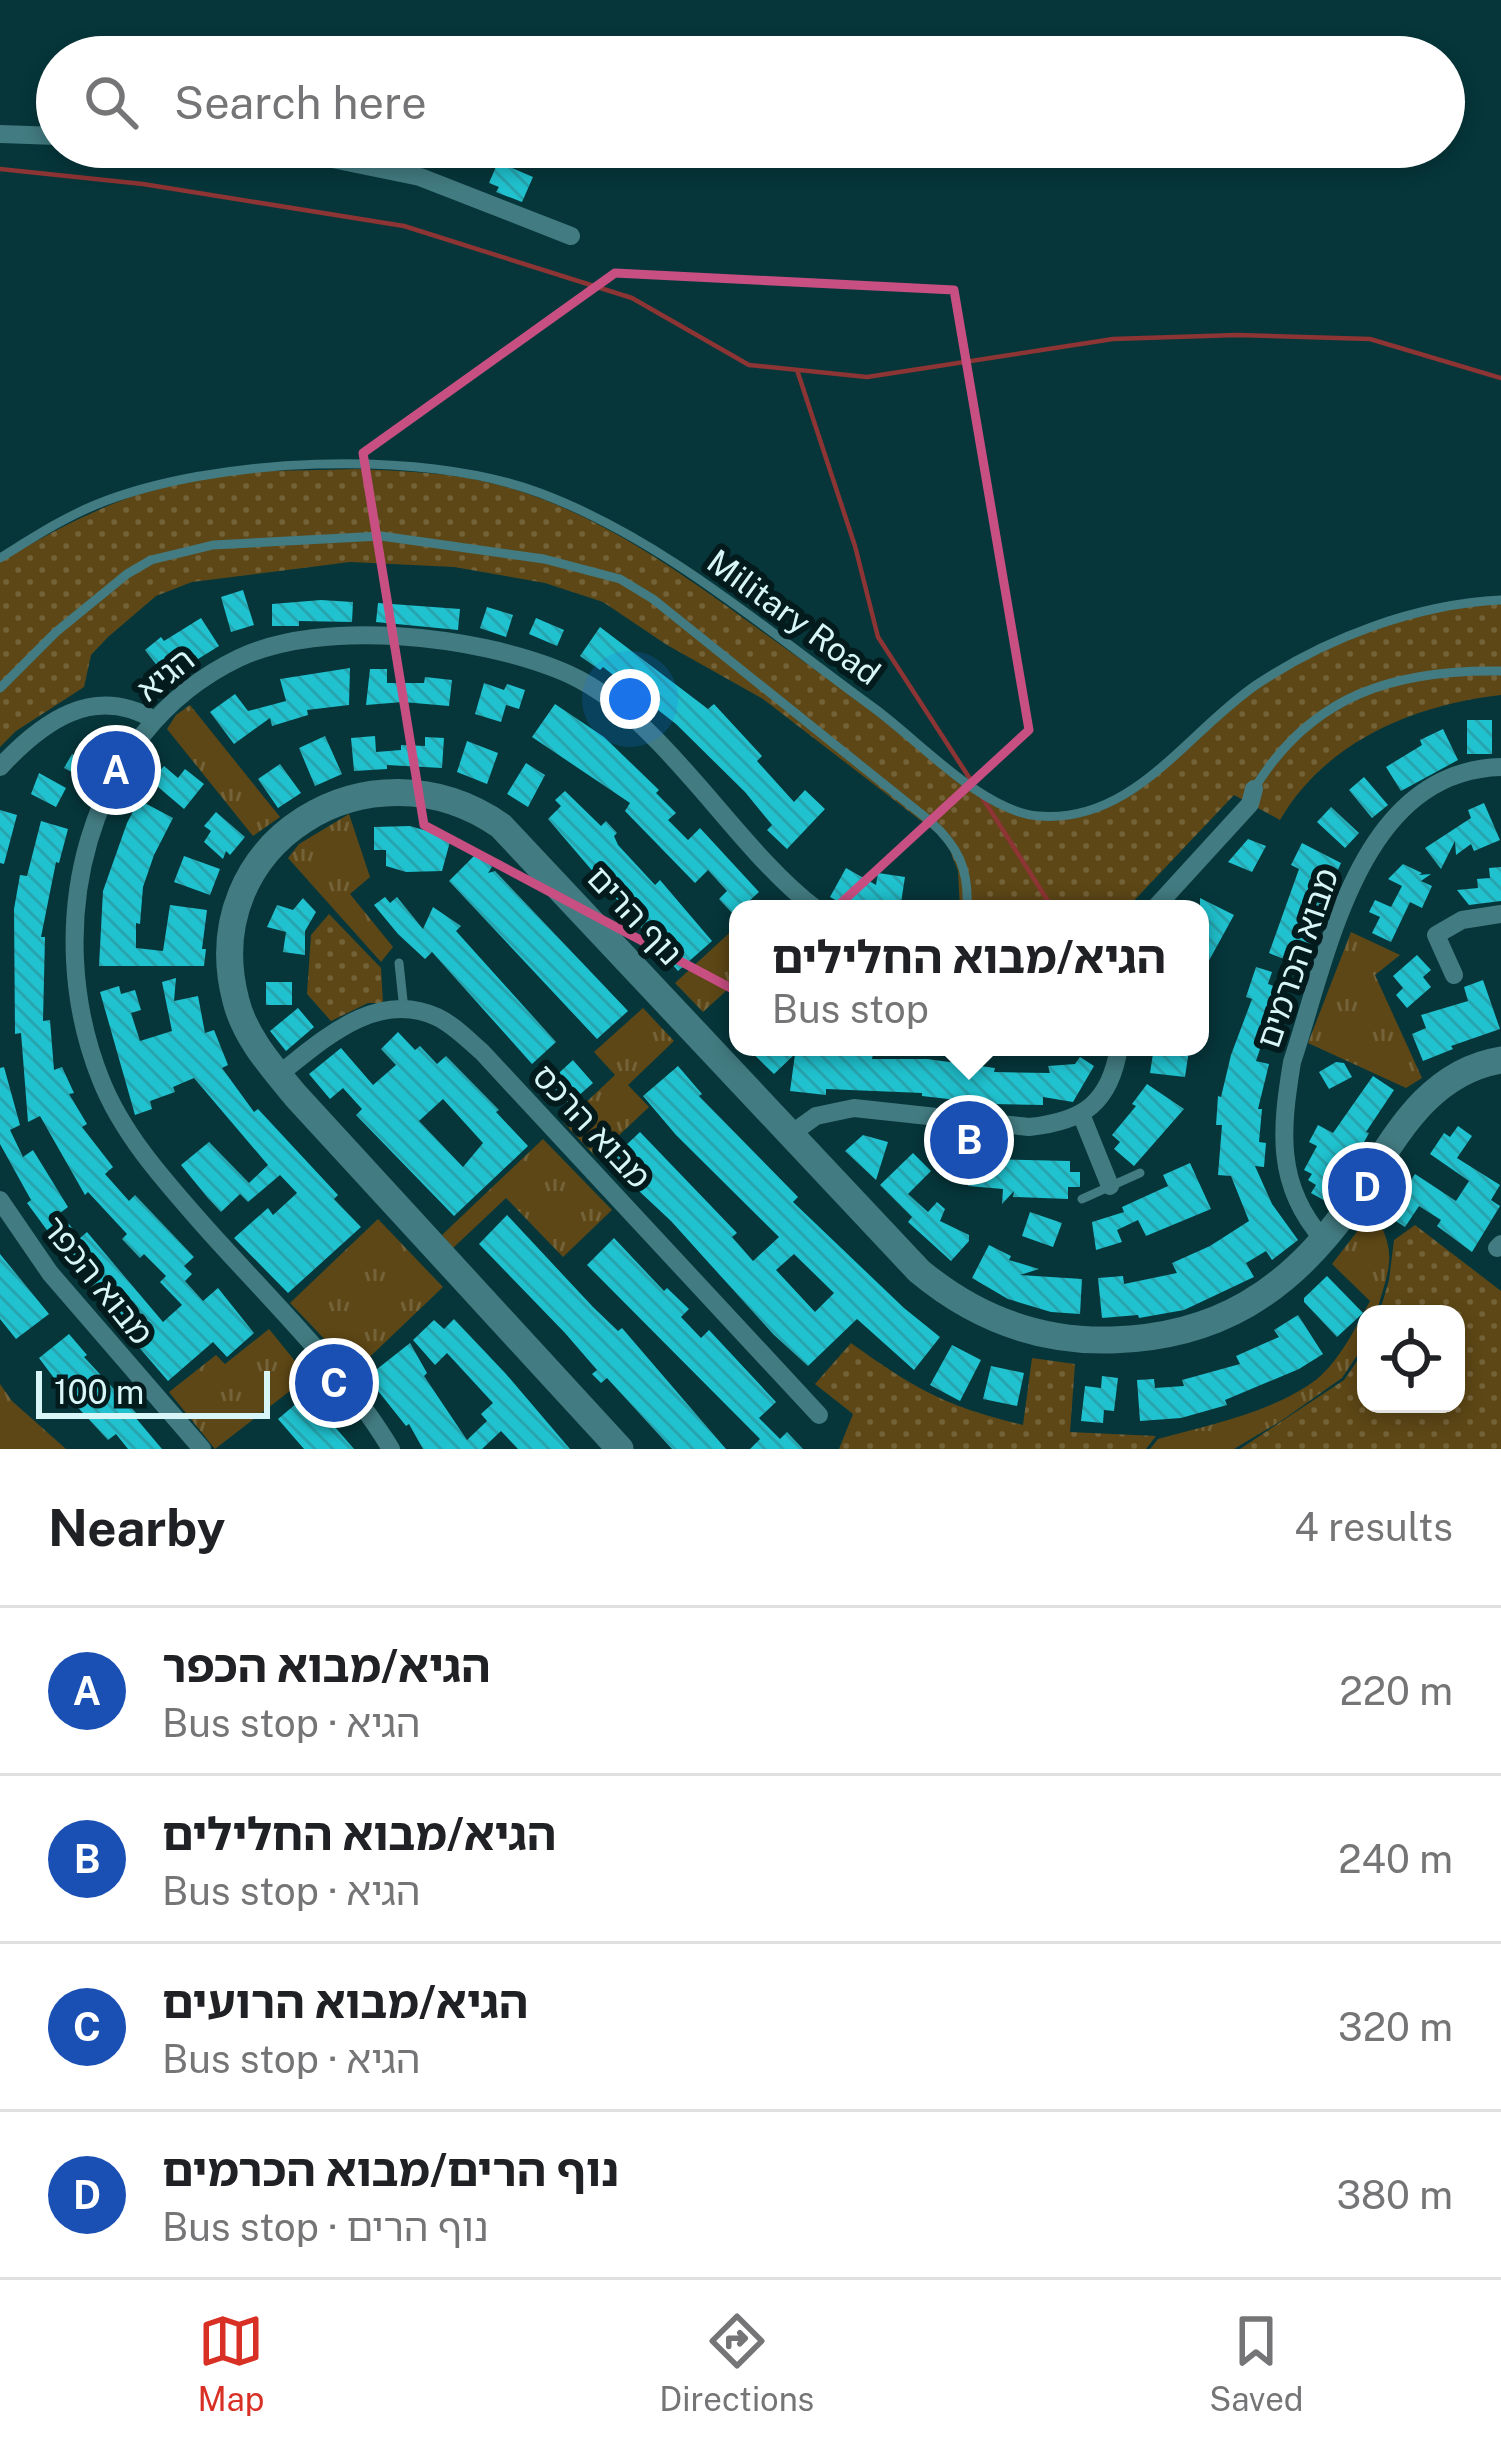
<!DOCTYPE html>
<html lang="en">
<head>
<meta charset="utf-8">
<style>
  body { margin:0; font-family:"Public Sans","Noto Sans Hebrew",sans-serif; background:#f2f2f2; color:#202124 }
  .controls { position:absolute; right:36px; bottom:36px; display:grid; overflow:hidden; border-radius:24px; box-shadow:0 6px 18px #0003 }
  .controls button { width:108px; height:108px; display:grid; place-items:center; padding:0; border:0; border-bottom:3px solid #e0e0e0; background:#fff; color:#202124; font:60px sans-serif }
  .scale { position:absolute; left:36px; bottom:30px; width:234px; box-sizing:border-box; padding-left:12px; border:6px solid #d8f5f8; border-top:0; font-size:33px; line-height:42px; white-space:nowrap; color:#d8f5f8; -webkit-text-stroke:9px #031b1d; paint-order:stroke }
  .you { position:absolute; left:630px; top:699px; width:42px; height:42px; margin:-30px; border:9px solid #fff; border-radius:50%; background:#1a73e8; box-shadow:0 0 0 18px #1a73e833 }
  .badge { display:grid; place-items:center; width:78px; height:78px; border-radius:50%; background:#d93025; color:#fff; font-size:39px; font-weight:700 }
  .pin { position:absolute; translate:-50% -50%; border:6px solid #fff; box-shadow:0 3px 12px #0006 }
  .popup { position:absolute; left:729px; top:900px; width:480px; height:156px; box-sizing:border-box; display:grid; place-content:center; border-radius:24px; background:#fff; filter:drop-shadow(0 3px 9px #0005); font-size:39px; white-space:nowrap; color:#757577 }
  .popup b { font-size:45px; color:#202124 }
  .popup::after { content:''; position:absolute; left:50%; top:100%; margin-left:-24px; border:24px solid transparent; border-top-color:#fff }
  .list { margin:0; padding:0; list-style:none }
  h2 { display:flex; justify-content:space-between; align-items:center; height:156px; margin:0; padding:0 48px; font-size:51px }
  h2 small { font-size:39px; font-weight:400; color:#757577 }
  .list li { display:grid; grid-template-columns:78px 1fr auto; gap:36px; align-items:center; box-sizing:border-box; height:168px; padding:0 48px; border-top:3px solid #e0e0e0 }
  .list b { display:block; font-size:45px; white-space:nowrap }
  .list p { margin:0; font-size:39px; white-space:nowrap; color:#757577 }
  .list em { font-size:39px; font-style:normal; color:#757577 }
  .icon { flex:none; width:66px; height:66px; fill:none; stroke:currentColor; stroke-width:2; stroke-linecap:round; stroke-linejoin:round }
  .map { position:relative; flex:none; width:1501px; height:1449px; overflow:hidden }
  .search { position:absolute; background:#fff; box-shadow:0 6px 18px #0003; left:36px; right:36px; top:36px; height:132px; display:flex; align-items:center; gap:30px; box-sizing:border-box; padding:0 42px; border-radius:66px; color:#757577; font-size:45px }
  .sheet { height:828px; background:#fff }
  nav { display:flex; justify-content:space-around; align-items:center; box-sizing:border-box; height:168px; border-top:3px solid #e0e0e0; background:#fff; font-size:33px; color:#757577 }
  nav a { display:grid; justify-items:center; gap:6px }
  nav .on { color:#d93025 }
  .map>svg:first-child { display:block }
  .grass { fill:url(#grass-dots) }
  .park { fill:url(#park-tufts) }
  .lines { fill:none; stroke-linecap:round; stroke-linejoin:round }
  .stream { stroke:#8d3434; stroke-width:4.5 }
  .building { fill:url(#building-back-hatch); fill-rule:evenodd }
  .lane { stroke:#427b81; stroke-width:9 }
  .street { stroke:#427b81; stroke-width:18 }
  .secondary { stroke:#427b81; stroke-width:27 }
  .marked { fill:none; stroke:#c84f82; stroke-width:9; stroke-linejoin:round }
  .labels { text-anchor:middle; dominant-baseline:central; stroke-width:12; stroke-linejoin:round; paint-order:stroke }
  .street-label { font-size:33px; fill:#d8f5f8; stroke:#031b1d }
</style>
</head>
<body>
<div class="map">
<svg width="1501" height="1449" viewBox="0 0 1501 1449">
  <defs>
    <pattern id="grass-dots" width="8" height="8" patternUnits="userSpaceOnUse" patternTransform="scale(3)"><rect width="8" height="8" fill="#5d4716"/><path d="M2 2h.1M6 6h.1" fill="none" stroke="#746239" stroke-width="1.8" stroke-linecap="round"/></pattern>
    <pattern id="park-tufts" width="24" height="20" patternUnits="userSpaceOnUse" patternTransform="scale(3)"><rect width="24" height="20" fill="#5d4716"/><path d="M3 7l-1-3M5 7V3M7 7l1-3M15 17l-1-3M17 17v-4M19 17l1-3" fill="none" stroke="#746239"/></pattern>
    <pattern id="building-back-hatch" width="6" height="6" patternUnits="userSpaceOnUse" patternTransform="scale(3)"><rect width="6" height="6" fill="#20c2cf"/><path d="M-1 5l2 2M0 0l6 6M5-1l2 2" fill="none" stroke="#28a4ae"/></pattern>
  </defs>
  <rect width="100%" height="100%" fill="#06363a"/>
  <!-- grass -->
  <path class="grass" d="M356,469C401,471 447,472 491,483C589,507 673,567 753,625C797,657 842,688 885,721C926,753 984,814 1036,819C1131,830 1186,740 1255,690C1323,641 1417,607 1501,604V695C1414,705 1326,741 1280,820L1234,795L1126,909H960L958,871L946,840L763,699L667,645L603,602L545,583L454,567L350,562L192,582L156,596L108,637L91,655L84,687L16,731L0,747V562C67,522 136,487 215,475C261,469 309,471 356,469Z
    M329,914L381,968L383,1003H368L331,1021L307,994L311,935Z
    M1415,1225L1501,1291V1449H1240L1344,1380L1366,1348V1404H1456V1314H1379L1389,1280L1394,1240Z
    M851,1343C915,1389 945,1406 1023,1425L1032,1358L1075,1364L1070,1432L1156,1436L1146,1449H839L853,1414L815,1384Z"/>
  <!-- park -->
  <path class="park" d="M190,705L280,817L253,836L167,729L176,715Z
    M349,814L370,877L350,894L393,947L381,962L288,858L299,844Z
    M738,925V980L703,1012L675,983Z
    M1351,932L1400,955L1375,975L1422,1078L1406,1088L1308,1043Z
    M643,1008L674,1041L628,1085L649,1107L596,1157L564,1123L615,1075L594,1052Z
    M543,1139L612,1210L563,1257L506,1198L453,1248L442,1235Z
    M1373,1211C1399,1254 1389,1268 1376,1314H1366V1342L1342,1378L1281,1421L1234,1449H1150L1158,1439C1211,1424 1272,1413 1317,1379C1340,1360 1356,1327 1370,1301L1332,1264Z
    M378,1219L443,1287L355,1371L290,1303Z
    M269,1329L308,1377L215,1449L169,1392L216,1355L225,1364Z
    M0,1384L12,1401L66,1449H0Z"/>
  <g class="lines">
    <!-- stream -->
    <path class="stream" d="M0,169L143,184L404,226L632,298L749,365L867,377L1113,339L1237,335L1370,339L1501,378
      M797,370L855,546L878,637L974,785
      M980,794L1048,901"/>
  </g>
  <!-- building -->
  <path class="building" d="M498,162L533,177L522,202L496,192L499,187L489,183Z
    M243,590L254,625L231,632L221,597Z
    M321,600L353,602L352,622L299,621V626H272V604Z
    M378,603L460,609L458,630L376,622Z
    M487,607L513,615L506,637L480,628Z
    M201,618L219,646L198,659L195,655L166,677L145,650L161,637L164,641Z
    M536,618L564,630L557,646L529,634Z
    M600,627L708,709L714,704L762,756L757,761L794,802L805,790L825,809L787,849L767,830L772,825L745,792L676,724L603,667L600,670L580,656Z
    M350,668L349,705L307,710L308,715L272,726L270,718L234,744L210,712L235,694L248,711L286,701L280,679Z
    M370,669H387V683H424L425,677L452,680L449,706L403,702L366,705Z
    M484,683L504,690L507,684L525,690L519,709L506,705L501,722L475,714Z
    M555,704L604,737L659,790L656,793L676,813L668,820L688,840L700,828L759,892L734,915L719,899L727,891L708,870L695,883L625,811L630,803L532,737Z
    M1467,720H1492V754H1467Z
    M1443,729L1458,760L1401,791L1386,767L1422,745L1420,740Z
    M325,736L342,774L315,786L299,748Z
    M375,736L376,752L401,750V745L425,746V737L444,738L442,768L387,765V769L354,771L351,738Z
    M467,741L498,753L487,784L457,772Z
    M90,751L105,759L92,783L64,768L72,754L84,761Z
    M526,763L545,775L528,807L507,794Z
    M280,764L301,793L278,808L258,779Z
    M164,766L178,778L185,769L204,784L184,809L151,781Z
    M39,773L66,788L56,807L31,794Z
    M1364,777L1388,805L1372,818L1349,790Z
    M565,791L601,826L606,821L617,833L614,836L618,845L655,885L660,880L712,941L678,971L548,819L561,806L555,800Z
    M139,800L173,818L154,855L143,887L140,924L136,923V948L163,951L170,905L207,910L202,949H206L204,966H99L103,891L127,823Z
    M1484,803L1500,840L1474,851L1471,844L1456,855L1455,841L1441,869L1425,848L1471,818L1468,810Z
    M1331,807L1359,833L1345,848L1317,822Z
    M0,810L17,815L4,864L0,863Z
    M216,812L245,837L230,855L226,851L223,859L204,842L211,831L204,826Z
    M41,821L68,829L59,863L56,862L41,937H45L43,1021L50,1020L54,1070L62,1067L74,1093L69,1094L87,1124L82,1127L113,1167L105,1174L129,1201L135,1195L194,1257L184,1266L192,1274L185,1281L203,1301L218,1288L254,1333L227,1357L213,1342L168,1381L51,1245L55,1241L27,1203L31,1200L0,1144V1068L4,1067L20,1125L10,1130L23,1157L33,1150L68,1207L60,1213L80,1238L87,1232L163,1322L182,1305L160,1282L166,1276L144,1254L140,1258L122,1239L127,1234L88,1192L85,1195L40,1116L28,1122L21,1033L15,1034L14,909L20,875L27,876Z
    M410,826L451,838L442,871L406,872L386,866V850H374V827Z
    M1248,839L1266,846L1252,872L1228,862Z
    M1302,843L1341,863L1318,915L1304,910L1295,934L1314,941L1304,967L1269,953L1299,869L1291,865Z
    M477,853L492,867L488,873L495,871L628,1011L597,1039L449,881Z
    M184,856L220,869L210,895L174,882Z
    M1403,864L1422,873L1419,875L1431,874L1421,881L1432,886L1422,908L1410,902L1391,942L1372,933L1380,917L1369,912L1375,900L1391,907L1402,886L1388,879Z
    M1501,867V901L1469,905L1457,890L1478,888L1477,879L1490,878L1489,868Z
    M846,868L876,885L878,873L905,877L900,909H852L830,897Z
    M385,897L390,903L397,897L423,929L433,907L461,926L456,931L556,1042L532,1064L432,952L425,959L398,934L374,905Z
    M303,898L316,912L305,931V955L283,952L286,932L267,927L277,905L293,910Z
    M1200,898L1234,915L1200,977Z
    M1417,955L1431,970L1423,977L1431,987L1407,1008L1396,995L1403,988L1393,976Z
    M1256,967L1272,972L1268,984L1284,989L1275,1018L1281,1020L1274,1040L1264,1037L1256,1061L1269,1064L1258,1109H1262L1259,1142L1266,1143L1264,1167L1255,1166L1272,1204L1298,1240L1272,1260L1266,1251L1246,1263L1254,1277L1184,1310L1139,1318L1138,1315L1102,1318L1098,1278L1123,1276L1124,1284L1177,1273L1172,1263L1210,1246L1249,1221L1231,1176L1218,1175L1222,1125H1216L1218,1096L1221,1097L1231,1055L1252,999L1246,997Z
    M176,978L174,1001L198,996L205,1033L214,1030L228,1065L222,1068L254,1112L258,1109L338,1195L334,1199L361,1227L288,1293L234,1238L268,1208L273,1215L297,1193L280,1175L248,1202L240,1194L221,1212L207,1197L181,1165L209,1142L249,1183L268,1165L194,1078L173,1087L175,1092L150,1101L152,1109L135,1115L100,992L119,986L121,994L135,990L141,1010L131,1013L140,1041L172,1031L162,982Z
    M1483,980L1500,1029L1451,1046L1453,1049L1423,1061L1412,1034L1426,1028L1421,1015L1468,1001L1464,987Z
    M266,982H292V1005H266Z
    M298,1008L314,1027L286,1051L270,1031Z
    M398,1032L415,1050L420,1046L437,1064L446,1056L499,1110L496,1112L528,1146L454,1216L356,1115L362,1109L343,1088L330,1099L309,1074L341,1048L373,1085L396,1065L381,1049ZM443,1099L483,1143L463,1167L419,1121Z
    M746,1047H784L779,1052L873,1054L872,1059H927L995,1068L994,1072L1050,1073L1048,1066L1075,1064L1080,1057L1094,1066L1073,1102L1043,1097V1105L991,1104L922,1096V1093L826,1089V1095L790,1091L795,1054L774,1074Z
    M1154,1047L1189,1050L1185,1077L1150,1073Z
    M573,1060L593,1083L569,1104L549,1082Z
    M1336,1062L1344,1063L1352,1077L1329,1089L1319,1072Z
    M678,1066L702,1094L699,1096L798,1197L793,1202L904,1308L940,1337L914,1370L857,1319L808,1366L773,1334L671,1221L608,1162L640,1132L737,1233L732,1237L753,1261L779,1237L676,1135L643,1096ZM794,1254L834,1293L815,1312L776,1270Z
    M1373,1076L1394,1090L1366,1132L1369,1133L1356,1157L1329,1203L1311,1193L1316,1185L1308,1180L1312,1174L1304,1170L1317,1146L1309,1142L1318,1125L1333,1133Z
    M1147,1084L1184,1109L1134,1166L1114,1149L1120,1142L1112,1135L1136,1106L1132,1104Z
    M1458,1126L1472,1136L1457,1158L1500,1185L1491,1200L1500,1206L1472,1252L1437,1226L1441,1220L1419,1206L1405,1227L1388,1216L1415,1174L1456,1201L1469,1181L1430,1154L1444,1133L1450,1137Z
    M863,1135L888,1142L876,1180L845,1151Z
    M943,1152L988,1156V1159L1070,1161V1172H1080V1187H1068V1199L1013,1197L1014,1191L1002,1204L1003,1189L968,1186L969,1176L941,1173Z
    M913,1153L931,1171L908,1194L928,1212L937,1202L945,1209L940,1221L969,1235V1241L951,1261L908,1222L912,1217L880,1185Z
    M1190,1163L1211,1209L1146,1236L1138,1220L1117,1230L1122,1242L1096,1250L1092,1222L1124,1212L1122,1207L1168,1186L1163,1175Z
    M1030,1212L1062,1223L1053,1247L1022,1236Z
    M507,1215L593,1307L618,1331L622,1328L726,1449H672L607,1378L601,1383L592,1374L597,1370L565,1333L479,1244Z
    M614,1238L664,1291L667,1288L689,1309L681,1317L701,1338L709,1330L776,1402L759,1418L780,1439L787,1432L803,1449H750L760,1439L587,1265Z
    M989,1245L1011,1256L1009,1260L1039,1269L1020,1275L1082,1279L1080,1314L1051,1312L1008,1299L972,1278Z
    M0,1254L49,1314L16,1339L0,1319Z
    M1327,1276L1363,1313L1337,1337L1304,1302V1298Z
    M1298,1315L1323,1354L1299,1369L1225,1400L1227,1405L1181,1418L1140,1421L1137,1380L1154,1379L1155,1388L1184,1386L1182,1380L1240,1364L1236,1356L1279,1337L1274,1330Z
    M454,1319L506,1374L570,1449H518L501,1431L482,1449H423L409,1424L406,1426L367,1377L410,1343L427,1373L424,1376L467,1440L487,1421L481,1414L493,1403L447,1353L435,1365L413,1340L434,1320L444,1329Z
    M69,1334L87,1355L84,1357L138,1415L135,1417L162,1449H128L116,1434L108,1440L69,1398L39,1358Z
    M952,1345L981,1360L960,1401L930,1385Z
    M991,1366L1024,1373L1017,1406L983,1399Z
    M1102,1376L1118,1378L1114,1411L1104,1410L1103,1423L1081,1421L1085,1386L1101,1388Z
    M297,1403L305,1412L315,1404L354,1449H304L278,1419Z"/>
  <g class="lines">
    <!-- lane -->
    <path class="lane" d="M0,558C31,539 61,519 95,505C212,457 421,448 540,493C663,539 769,632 874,708C919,741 982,811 1038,816C1133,824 1186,733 1256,685C1326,638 1416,604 1501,600
      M0,688L56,632L127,574L151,560L213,545L381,536L544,559L620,579L653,599L930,821C959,847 969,870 967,909
      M1254,789C1311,695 1395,669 1501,671
      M399,963L404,1010
      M1082,1199L1140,1173"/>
    <!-- street -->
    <path class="street" d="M0,134L57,136
      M274,147L420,177L571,236
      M0,767C43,721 94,684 154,720
      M1154,909L1250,804L1254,789
      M1454,975L1436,935L1462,920L1501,914
      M278,1075C323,1040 376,989 437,1017C454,1025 468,1040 482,1052L819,1415
      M1081,1114L1110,1186
      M791,1134L816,1116L854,1108L1029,1127C1084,1121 1110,1103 1119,1047
      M0,1200L50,1273L202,1449
      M1323,1239C1275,1185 1281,1129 1292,1062C1328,955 1358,771 1501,767
      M1497,1248L1501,1244
      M391,1449C342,1367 263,1293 199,1220C162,1178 122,1133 101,1080C40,929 84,732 239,658C323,618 475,636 559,670C661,710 729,843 816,909"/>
    <!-- secondary -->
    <path class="secondary" d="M620,1449L295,1095C272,1067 245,1037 236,1001C194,842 371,735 501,826L919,1271C974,1317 1039,1342 1112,1340C1217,1337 1288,1292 1349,1207C1391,1147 1422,1073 1501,1060"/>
  </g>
  <!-- marked area -->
  <path class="marked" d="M615,273L954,290L1029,730L742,994L424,825L363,453Z"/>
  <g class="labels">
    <!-- street labels -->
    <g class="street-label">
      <text transform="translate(794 617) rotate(36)">Military Road</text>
      <text transform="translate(165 674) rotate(-39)">הגיא</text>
      <text transform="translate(635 915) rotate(47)">נוף הרים</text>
      <text transform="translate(1297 958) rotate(-71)">מבוא הכרמים</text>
      <text transform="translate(592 1126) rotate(47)">מבוא הרכס</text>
      <text transform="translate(98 1280) rotate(51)">מבוא הכפר</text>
    </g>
  </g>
</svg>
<div class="controls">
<button><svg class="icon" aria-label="locate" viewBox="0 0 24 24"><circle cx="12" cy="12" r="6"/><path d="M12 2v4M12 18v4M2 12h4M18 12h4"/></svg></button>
</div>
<div class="scale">100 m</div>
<div class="you"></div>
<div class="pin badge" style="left:116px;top:770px;background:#1a4fb4">A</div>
<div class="pin badge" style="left:969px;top:1140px;background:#1a4fb4">B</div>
<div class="popup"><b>הגיא/מבוא החלילים</b>Bus stop</div>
<div class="pin badge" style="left:334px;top:1383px;background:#1a4fb4">C</div>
<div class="pin badge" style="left:1367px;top:1187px;background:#1a4fb4">D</div>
<div class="search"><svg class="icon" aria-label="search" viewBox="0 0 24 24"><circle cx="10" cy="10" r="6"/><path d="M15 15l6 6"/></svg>Search here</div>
</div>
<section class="sheet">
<h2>Nearby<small>4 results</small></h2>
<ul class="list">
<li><span class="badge" style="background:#1a4fb4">A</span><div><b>הגיא/מבוא הכפר</b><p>Bus stop · הגיא</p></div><em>220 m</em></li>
<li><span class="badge" style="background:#1a4fb4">B</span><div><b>הגיא/מבוא החלילים</b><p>Bus stop · הגיא</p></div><em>240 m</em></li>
<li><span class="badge" style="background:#1a4fb4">C</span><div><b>הגיא/מבוא הרועים</b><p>Bus stop · הגיא</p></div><em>320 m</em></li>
<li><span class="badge" style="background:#1a4fb4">D</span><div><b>נוף הרים/מבוא הכרמים</b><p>Bus stop · נוף הרים</p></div><em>380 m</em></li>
</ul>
</section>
<nav>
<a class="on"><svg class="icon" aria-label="map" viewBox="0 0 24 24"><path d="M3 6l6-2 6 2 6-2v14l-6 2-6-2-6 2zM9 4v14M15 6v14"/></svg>Map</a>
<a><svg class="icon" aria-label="directions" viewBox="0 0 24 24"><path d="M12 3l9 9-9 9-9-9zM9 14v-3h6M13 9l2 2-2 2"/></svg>Directions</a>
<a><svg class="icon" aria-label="saved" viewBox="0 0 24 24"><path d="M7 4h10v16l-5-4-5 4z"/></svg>Saved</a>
</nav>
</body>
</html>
